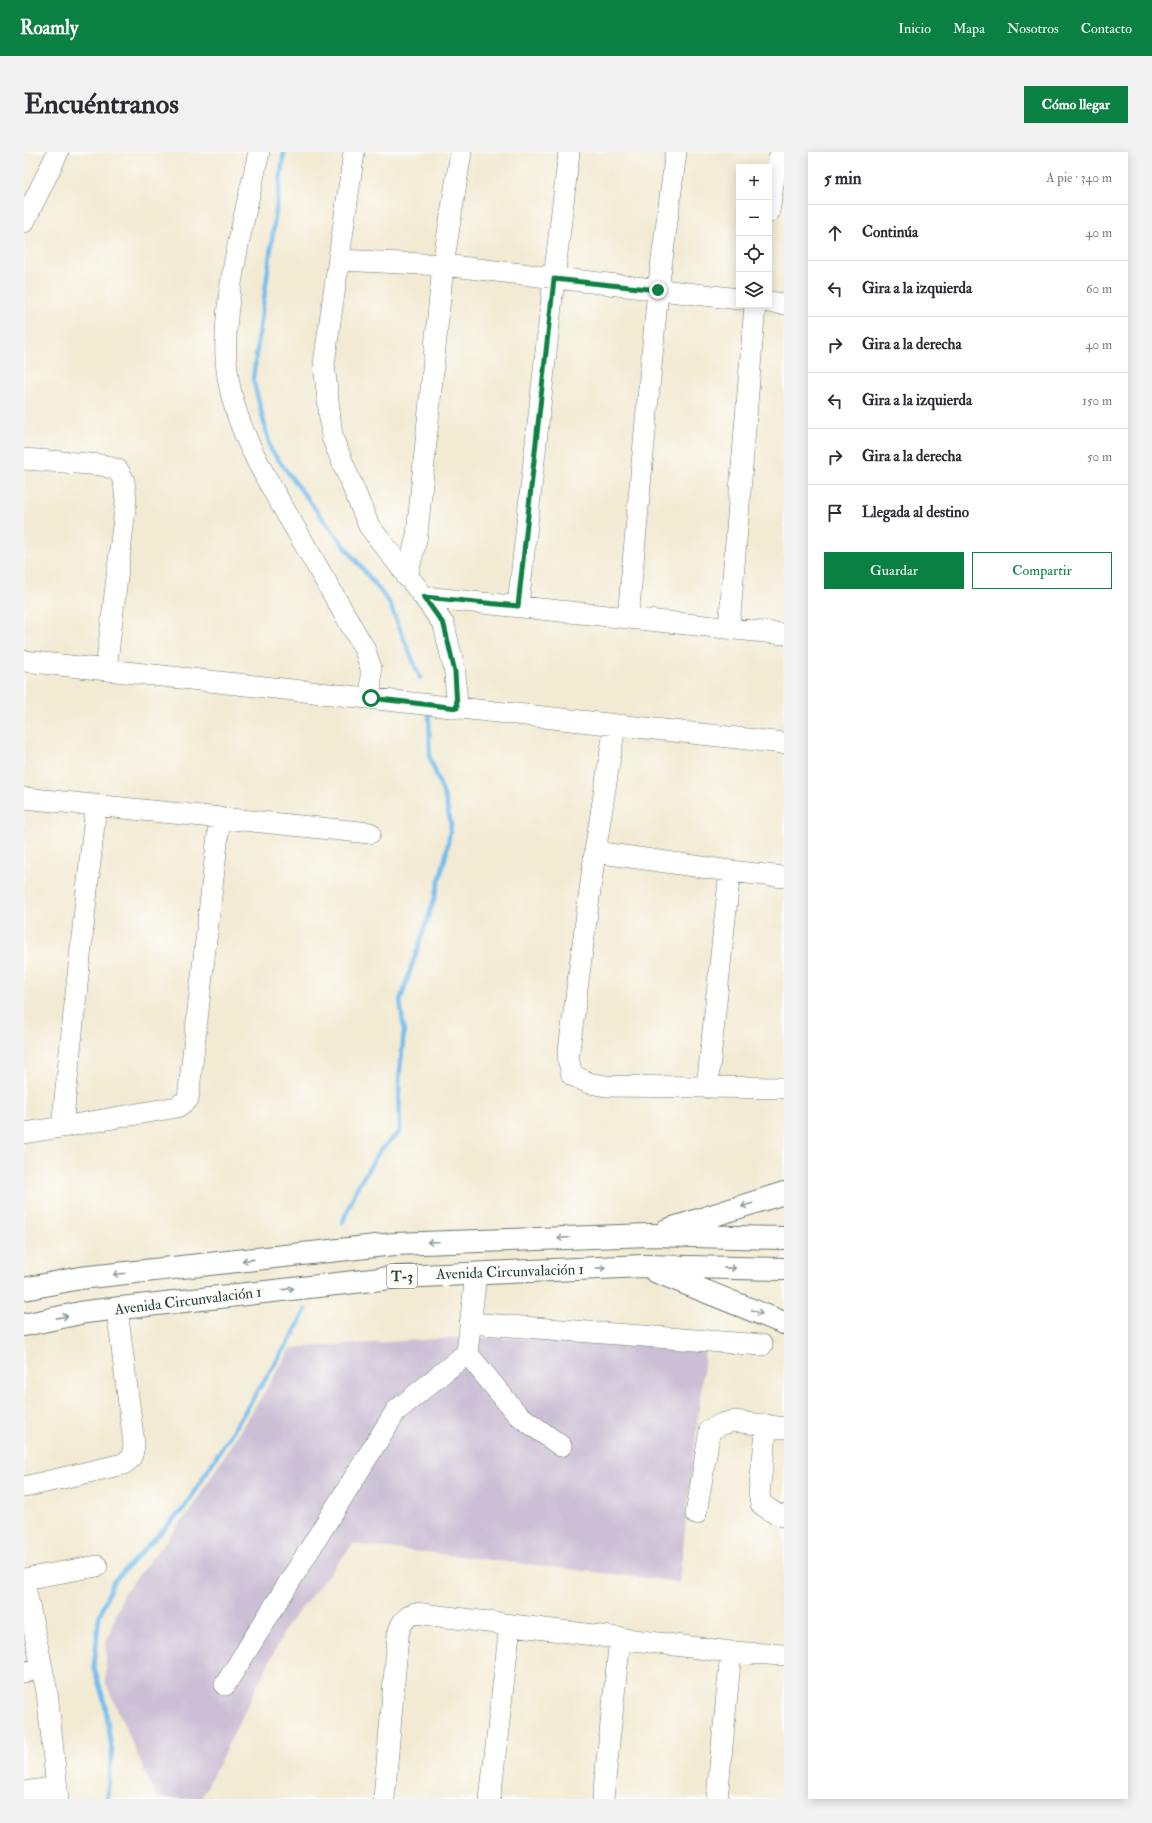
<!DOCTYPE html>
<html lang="es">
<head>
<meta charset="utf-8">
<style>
  body { margin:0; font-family:"IM FELL Double Pica",serif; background:#f2f2f3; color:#2b2b33 }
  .controls { position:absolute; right:12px; top:12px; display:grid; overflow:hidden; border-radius:0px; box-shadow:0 2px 10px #0003 }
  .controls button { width:36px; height:36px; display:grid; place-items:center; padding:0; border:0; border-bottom:1px solid #e1e1e2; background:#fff; color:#2b2b33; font:20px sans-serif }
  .stop { position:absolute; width:12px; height:12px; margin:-9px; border:3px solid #0b8043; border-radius:50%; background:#fff }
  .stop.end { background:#0b8043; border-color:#fff; box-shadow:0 1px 4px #0008 }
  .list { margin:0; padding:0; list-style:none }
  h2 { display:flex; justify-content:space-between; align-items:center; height:52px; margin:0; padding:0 16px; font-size:17px }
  h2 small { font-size:13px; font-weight:400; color:#7c7c81 }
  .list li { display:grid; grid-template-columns:26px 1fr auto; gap:12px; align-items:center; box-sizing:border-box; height:56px; padding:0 16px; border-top:1px solid #e1e1e2 }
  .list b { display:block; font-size:15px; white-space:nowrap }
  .list em { font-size:13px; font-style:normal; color:#7c7c81 }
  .actions { display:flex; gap:8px; padding:12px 16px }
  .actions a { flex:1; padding:9px 0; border:1px solid #0b8043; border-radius:0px; text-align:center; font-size:14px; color:#0b8043 }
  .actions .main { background:#0b8043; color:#fff }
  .icon { flex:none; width:22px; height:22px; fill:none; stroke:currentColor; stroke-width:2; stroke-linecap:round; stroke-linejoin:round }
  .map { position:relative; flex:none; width:760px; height:1647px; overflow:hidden; border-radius:0px }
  header { display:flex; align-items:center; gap:24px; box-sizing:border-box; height:56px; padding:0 20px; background:#0b8043; color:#fff }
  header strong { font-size:19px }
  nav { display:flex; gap:22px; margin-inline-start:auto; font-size:14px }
  .intro { display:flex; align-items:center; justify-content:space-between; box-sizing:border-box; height:96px; padding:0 24px }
  h1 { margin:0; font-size:28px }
  .button { padding:10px 18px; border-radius:0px; background:#0b8043; color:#fff; font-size:14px; font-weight:700 }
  main { display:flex; gap:24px; padding:0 24px }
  aside { flex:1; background:#fff; border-radius:0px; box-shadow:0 2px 10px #0003 }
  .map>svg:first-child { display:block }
  .industrial { fill:#cbbfd5 }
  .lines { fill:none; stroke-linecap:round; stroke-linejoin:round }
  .stream { stroke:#77beef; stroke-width:4.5 }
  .minor-casing { stroke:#697a6c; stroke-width:22 }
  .major-casing { stroke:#697a6c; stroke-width:24 }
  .minor { stroke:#fff; stroke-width:21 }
  .major { stroke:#fff; stroke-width:22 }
  .oneway { stroke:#8f9e9a }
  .route { stroke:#0b8043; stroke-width:5 }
  .labels { text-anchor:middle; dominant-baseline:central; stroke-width:3; stroke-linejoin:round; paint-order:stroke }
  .shield { fill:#fdfcf7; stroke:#62766e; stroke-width:1 }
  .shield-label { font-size:14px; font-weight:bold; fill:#1f3d34 }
  .street-label { font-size:15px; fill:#1f3d34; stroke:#fdfcf7 }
</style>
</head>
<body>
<header>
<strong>Roamly</strong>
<nav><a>Inicio</a><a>Mapa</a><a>Nosotros</a><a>Contacto</a></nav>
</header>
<div class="intro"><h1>Encuéntranos</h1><a class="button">Cómo llegar</a></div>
<main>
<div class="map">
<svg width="760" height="1647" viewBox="0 0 760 1647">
  <rect width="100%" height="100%" fill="#fdfcf7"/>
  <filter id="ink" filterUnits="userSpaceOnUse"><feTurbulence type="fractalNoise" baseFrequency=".025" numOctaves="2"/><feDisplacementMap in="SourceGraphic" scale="8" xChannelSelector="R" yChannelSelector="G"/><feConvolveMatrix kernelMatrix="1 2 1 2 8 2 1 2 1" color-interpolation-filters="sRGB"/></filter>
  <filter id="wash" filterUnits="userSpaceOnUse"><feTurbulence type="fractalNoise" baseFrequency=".012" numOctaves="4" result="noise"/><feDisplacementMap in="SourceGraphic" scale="16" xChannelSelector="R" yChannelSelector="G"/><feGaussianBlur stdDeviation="0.9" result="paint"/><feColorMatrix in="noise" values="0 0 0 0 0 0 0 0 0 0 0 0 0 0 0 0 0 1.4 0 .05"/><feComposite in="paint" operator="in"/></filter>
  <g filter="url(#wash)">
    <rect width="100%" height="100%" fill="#f2ead3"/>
    <!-- industrial -->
    <path class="industrial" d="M444,1185L682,1194L655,1430L329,1392L263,1474L177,1647H133L82,1531V1491L99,1442L166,1359L268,1196Z"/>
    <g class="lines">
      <!-- stream -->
      <path class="stream" d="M260,0L229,227L247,298L295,362L365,450L396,526
        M318,1071L334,1034L356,998L376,980L375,929L380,879L376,849L410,748L422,703L427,673L421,646L406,606L405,563
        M84,1647L83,1646L88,1599L81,1553L70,1515L75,1465L89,1430L160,1356L269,1183L282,1157"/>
    </g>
  </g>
  <g filter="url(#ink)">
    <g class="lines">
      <defs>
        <path id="minor" d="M235,0C221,64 199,140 202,206C205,268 240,323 271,376C294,416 317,456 340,496L347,516V546
          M330,0L300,212L308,285L345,374L400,445L760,482
          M745,60L750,26L757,0
          M0,70L34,0
          M315,108L419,113L715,147
          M745,150L760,152
          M0,307L78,313L94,318L100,329L102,349L82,518
          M383,425L393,383L419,113L437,0
          M400,445L420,473L431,520L433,556
          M494,454L530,127L545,0
          M604,465L634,138L652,0
          M705,476L731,153
          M0,509L760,591
          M591,573L571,700L544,906L548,923L565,931L582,934L760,936
          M0,646L346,681
          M571,700L706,719L760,725
          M683,936L706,719
          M38,975L153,955L164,947L196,665
          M0,981L38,975L72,653
          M446,1171L738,1193
          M443,1201L493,1262L537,1294
          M743,1273L735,1341L737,1352L752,1362L760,1364
          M0,1335L99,1312C108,1307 109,1302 110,1292L93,1157
          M672,1362L686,1278L698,1272L710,1269L760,1276
          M0,1427L73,1414
          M0,1430L23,1540L34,1647
          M0,1520L18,1516
          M201,1533L372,1259L443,1201L452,1122
          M0,1640L32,1635
          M360,1647L374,1483C377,1471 380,1466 391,1461L707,1500L760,1503
          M466,1647L486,1473
          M579,1647L596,1486
          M693,1647L707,1500"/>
        <path id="major" d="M643,1078L760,1041
          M631,1119L760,1171
          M0,1137L56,1126L370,1092L625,1083L760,1086
          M0,1173L61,1160L375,1125L619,1114L760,1117"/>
      </defs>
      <!-- minor casing -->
      <use href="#minor" class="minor-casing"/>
      <!-- major casing -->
      <use href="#major" class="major-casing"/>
      <!-- minor -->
      <use href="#minor" class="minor"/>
      <!-- major -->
      <use href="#major" class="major"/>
    </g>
    <!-- one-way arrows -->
    <defs><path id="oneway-shaft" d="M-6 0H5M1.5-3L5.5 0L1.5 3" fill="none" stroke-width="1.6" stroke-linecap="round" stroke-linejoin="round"/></defs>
    <g class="oneway">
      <use href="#oneway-shaft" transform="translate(723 1053) rotate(162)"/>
      <use href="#oneway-shaft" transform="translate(539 1086) rotate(178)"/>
      <use href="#oneway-shaft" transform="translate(409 1090) rotate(178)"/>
      <use href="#oneway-shaft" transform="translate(224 1108) rotate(174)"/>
      <use href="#oneway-shaft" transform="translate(576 1116) rotate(-2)"/>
      <use href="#oneway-shaft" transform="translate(706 1116) rotate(1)"/>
      <use href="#oneway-shaft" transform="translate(95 1122) rotate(174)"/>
      <use href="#oneway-shaft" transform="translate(264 1137) rotate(-7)"/>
      <use href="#oneway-shaft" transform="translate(733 1160) rotate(22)"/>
      <use href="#oneway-shaft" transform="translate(38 1165) rotate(-11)"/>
    </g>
  </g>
  <g class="lines" filter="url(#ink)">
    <!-- route -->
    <path class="route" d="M347,546L433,556L431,520L420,473L400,445L494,454L530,127L634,138"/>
  </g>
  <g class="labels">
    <!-- shield labels -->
    <rect class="shield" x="363" y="1112" width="30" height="24" rx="3"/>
    <g class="shield-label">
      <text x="378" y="1124">T-3</text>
    </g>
    <!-- street labels -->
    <g class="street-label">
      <text transform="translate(486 1120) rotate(-2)">Avenida Circunvalación 1</text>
      <text transform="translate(164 1149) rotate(-7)">Avenida Circunvalación 1</text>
    </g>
  </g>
</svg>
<div class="controls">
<button>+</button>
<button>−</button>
<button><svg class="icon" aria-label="locate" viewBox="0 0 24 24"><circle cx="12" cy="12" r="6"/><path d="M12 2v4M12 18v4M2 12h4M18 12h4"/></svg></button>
<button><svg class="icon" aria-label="layers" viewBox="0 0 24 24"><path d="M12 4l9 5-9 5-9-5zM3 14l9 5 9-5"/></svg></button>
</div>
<div class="stop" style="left:347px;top:546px"></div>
<div class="stop end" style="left:634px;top:138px"></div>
</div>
<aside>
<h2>5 min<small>A pie · 340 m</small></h2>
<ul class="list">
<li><svg class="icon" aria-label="ahead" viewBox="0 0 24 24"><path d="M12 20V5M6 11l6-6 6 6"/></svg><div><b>Continúa</b></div><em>40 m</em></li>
<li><svg class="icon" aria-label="left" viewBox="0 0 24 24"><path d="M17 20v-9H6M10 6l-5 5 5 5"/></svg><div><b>Gira a la izquierda</b></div><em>60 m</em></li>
<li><svg class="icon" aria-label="right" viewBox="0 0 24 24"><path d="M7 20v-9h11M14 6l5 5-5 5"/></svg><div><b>Gira a la derecha</b></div><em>40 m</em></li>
<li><svg class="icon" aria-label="left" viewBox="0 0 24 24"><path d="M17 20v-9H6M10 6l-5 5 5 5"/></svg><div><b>Gira a la izquierda</b></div><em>150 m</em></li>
<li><svg class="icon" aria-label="right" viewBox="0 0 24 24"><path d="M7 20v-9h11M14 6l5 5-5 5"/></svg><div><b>Gira a la derecha</b></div><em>50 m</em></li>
<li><svg class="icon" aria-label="arrive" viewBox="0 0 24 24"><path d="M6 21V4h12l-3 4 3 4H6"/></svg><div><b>Llegada al destino</b></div></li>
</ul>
<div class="actions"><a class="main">Guardar</a><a>Compartir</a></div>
</aside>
</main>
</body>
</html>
